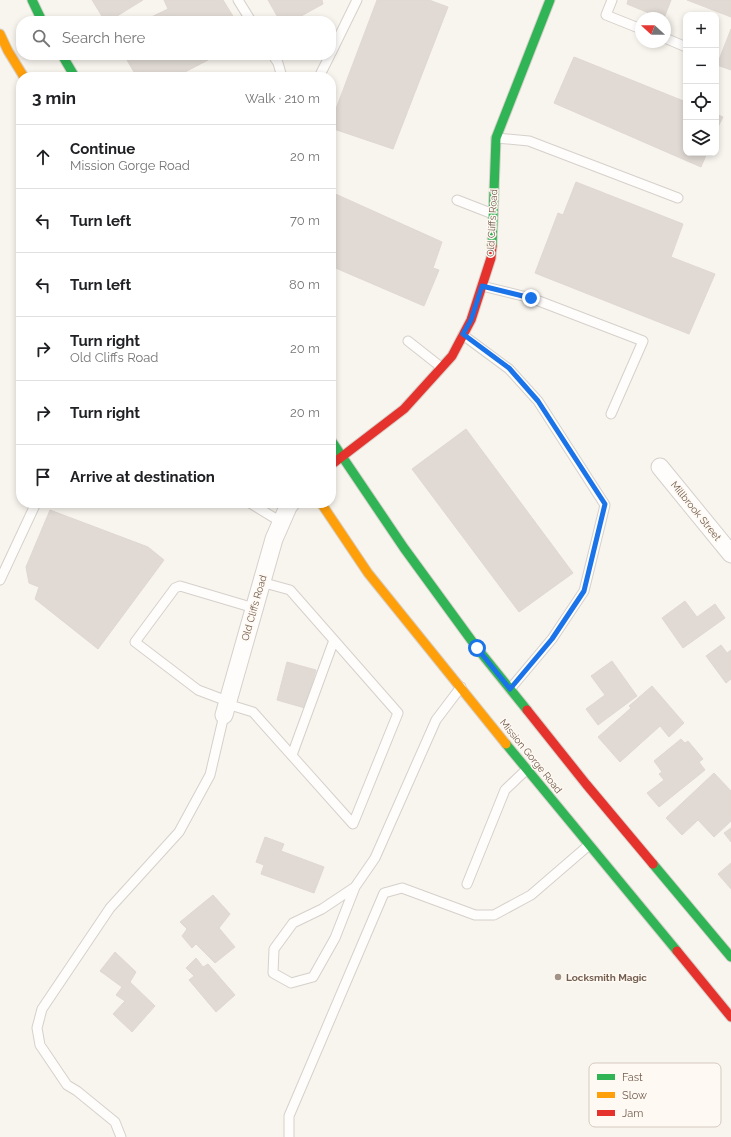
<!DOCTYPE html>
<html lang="en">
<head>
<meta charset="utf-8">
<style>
  body { margin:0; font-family:Raleway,sans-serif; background:#f2f2f2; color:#202124 }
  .controls { position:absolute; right:12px; top:12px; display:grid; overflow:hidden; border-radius:8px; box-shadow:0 2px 6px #0003 }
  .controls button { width:36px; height:36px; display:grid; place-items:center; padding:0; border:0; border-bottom:1px solid #e0e0e0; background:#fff; color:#202124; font:20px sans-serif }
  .compass { position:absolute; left:635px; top:12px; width:36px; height:36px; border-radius:50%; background:#fff; box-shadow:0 2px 6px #0003; rotate:291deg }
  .stop { position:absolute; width:12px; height:12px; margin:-9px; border:3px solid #1a73e8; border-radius:50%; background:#fff }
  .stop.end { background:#1a73e8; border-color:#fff; box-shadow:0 1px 4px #0008 }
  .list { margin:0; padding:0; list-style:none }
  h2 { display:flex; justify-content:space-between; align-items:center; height:52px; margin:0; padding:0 16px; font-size:17px }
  h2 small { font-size:13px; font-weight:400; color:#757577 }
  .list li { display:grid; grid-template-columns:26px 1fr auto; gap:12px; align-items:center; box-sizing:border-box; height:64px; padding:0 16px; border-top:1px solid #e0e0e0 }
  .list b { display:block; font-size:15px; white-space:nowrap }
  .list p { margin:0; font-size:13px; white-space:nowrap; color:#757577 }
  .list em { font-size:13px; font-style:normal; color:#757577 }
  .icon { flex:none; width:22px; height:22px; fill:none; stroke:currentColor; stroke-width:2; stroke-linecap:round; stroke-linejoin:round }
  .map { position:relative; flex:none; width:731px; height:1137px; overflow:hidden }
  .search { position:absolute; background:#fff; box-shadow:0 2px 6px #0003; left:16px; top:16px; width:320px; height:44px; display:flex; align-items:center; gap:10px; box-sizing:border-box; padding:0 14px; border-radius:16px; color:#757577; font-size:15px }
  .panel { position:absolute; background:#fff; box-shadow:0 2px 6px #0003; left:16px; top:72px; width:320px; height:436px; border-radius:16px }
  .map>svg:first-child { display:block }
  .building { fill:#e1dad4; stroke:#e0d8d1 }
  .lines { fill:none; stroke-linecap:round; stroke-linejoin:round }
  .lane-casing { stroke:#d5d0ca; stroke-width:11 }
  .street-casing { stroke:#d5d0ca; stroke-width:19 }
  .fast-casing { stroke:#d6d0c9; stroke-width:11 }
  .slow-casing { stroke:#d6d0c9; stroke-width:11 }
  .jam-casing { stroke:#d6d0c9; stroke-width:11 }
  .lane { stroke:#fefdfc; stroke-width:9 }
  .street { stroke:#fefdfc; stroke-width:17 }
  .fast { stroke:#30b455; stroke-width:9 }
  .slow { stroke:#ff9f0a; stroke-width:9 }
  .jam { stroke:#e5322d; stroke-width:9 }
  .route { stroke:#1a73e8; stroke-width:5 }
  .poi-dot { fill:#a29287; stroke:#fef9f2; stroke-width:1.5 }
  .labels { text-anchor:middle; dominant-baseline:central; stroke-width:3; stroke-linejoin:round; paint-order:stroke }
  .street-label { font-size:10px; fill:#745e50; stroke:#fef9f2 }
  .poi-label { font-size:10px; font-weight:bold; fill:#745e50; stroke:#fef9f2; text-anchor:start }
  .key { fill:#fef9f2; stroke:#d5cac1; stroke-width:1 }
  .key-label { font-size:11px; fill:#745e50 }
</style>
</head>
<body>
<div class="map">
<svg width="731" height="1137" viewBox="0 0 731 1137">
  <rect width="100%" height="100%" fill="#f8f4ee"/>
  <!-- building -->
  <path class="building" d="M92,0H143L109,21H105Z
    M164,0H223L236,21H143L168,9Z
    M268,0H322L323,4L292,21H280Z
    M377,0H429L448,7L393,149L331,128V122Z
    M628,0H671L664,18H661L627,4Z
    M687,0H731V17L700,5Z
    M731,29V70L717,65Z
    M124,55H205L208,60L185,72L186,77H137Z
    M574,57L686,102V153H707L701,167L554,103Z
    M716,114L723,117L716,131Z
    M576,182L683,224L671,257L715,274L689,334L535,273L558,213L563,215Z
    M331,192L442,242L433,268L439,270L424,306L331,266Z
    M466,429L573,573L519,612L412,469Z
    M50,510L148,547L164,560L98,649L35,599L39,587L29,583L26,567Z
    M685,601L697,617L715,604L725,618L683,648L662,618Z
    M721,645L727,653L731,650V679L726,683L706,656Z
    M612,661L637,696L598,725L586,709L605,695L591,676Z
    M287,662L316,670L305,708L277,700Z
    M652,686L684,723L669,737L660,726L620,762L598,737L631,708L629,706Z
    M681,739L685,743L688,741L703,759L699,762L705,770L659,807L647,793L664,780L659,774L662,772L654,761Z
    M714,773L731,791V821L714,837L698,820L682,835L666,818Z
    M731,828V842L724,833Z
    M265,837L284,844L281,851L324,867L314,893L261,874L264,865L256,862Z
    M731,863V889L718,874Z
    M213,895L230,914L219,928L235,947L215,963L196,944L192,948L182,936L187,929L180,922Z
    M115,952L136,972L130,982L155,1006L132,1032L113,1014L125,1001L116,995L122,987L100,971Z
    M196,958L203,967L208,964L235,995L216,1012L189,980L194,976L186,968Z"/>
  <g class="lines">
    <defs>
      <path id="lane" d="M238,0L251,21
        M612,0L606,15L641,29
        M665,38L686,47
        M331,53L357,0
        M273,55L278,63L282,77
        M319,77L330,55
        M496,138L529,141L678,198
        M457,200L493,214
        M482,286L531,298L643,341L611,414
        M463,335L509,369L538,401L605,505L584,591L552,639L510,689
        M408,341L441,367
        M250,503L281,522
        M0,580L36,503
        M227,701L198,690L135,642L175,588L180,586L254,608
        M227,704L253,712L353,824L398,713L290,590L261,582
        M292,755L334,640
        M467,884L505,790L527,769
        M355,887L335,938L313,977L291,983L273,973L274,949L293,923L322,909L355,887L375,858L436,720L461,687
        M121,1137L115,1122L77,1091L67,1085L40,1045L37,1028L42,1009L110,908L179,832L210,775L224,715
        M289,1137V1116L384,893L402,888L475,915H494L531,895L589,845"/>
      <path id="street" d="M660,467L731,554
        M224,715L274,539L288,507L291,503"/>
      <path id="fast" d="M32,0L42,21
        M62,55L75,77
        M492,246L496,138L550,0
        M331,440L404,548L477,648L527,710
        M506,744L677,951
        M653,864L731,957"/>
      <path id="slow" d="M0,34L8,51L24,77
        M321,503L368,573L506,744"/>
      <path id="jam" d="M331,465L404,409L452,356L471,320L491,258L492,246
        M527,710L586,784L653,864
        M677,951L731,1017"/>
    </defs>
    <!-- lane casing -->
    <use href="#lane" class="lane-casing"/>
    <!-- street casing -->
    <use href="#street" class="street-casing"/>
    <!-- fast casing -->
    <use href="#fast" class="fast-casing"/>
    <!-- slow casing -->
    <use href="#slow" class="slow-casing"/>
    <!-- jam casing -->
    <use href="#jam" class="jam-casing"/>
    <!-- lane -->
    <use href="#lane" class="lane"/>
    <!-- street -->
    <use href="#street" class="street"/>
    <!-- fast -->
    <use href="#fast" class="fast"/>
    <!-- slow -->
    <use href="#slow" class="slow"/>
    <!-- jam -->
    <use href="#jam" class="jam"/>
  </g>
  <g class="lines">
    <!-- route -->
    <path class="route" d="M477,648L510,689L552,639L584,591L605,504L538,401L509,368L463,334L471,320L482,286L531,298"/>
  </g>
  <!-- markers -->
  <circle class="poi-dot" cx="558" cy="977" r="4"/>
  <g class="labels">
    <!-- street labels -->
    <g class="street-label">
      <text transform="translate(492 223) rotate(-87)">Old Cliffs Road</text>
      <text transform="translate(696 511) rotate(51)">Millbrook Street</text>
      <text transform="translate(254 608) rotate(-74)">Old Cliffs Road</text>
      <text transform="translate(531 756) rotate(51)">Mission Gorge Road</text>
    </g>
    <!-- poi labels -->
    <g class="poi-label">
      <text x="566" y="977">Locksmith Magic</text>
    </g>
  </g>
  <!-- legend -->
  <rect x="589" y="1063" width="132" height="64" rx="6" class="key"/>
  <rect x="597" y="1074" width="18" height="6" fill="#30b455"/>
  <rect x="597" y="1092" width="18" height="6" fill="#ff9f0a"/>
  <rect x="597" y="1110" width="18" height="6" fill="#e5322d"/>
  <g class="key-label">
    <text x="622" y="1081">Fast</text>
    <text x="622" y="1099">Slow</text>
    <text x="622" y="1117">Jam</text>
  </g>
</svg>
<div class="controls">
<button>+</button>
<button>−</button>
<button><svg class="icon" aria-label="locate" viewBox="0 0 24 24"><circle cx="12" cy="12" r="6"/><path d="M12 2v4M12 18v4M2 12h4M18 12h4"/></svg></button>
<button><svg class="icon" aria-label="layers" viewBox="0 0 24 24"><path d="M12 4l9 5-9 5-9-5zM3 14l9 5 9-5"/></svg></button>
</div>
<svg class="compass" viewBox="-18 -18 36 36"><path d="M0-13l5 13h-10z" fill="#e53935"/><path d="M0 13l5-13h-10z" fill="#757577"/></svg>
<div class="stop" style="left:477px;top:648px"></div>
<div class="stop end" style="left:531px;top:298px"></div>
<div class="search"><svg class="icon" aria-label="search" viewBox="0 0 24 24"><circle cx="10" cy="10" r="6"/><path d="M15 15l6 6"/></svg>Search here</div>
<section class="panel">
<h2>3 min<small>Walk · 210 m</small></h2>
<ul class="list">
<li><svg class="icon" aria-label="ahead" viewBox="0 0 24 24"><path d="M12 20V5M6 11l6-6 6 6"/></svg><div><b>Continue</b><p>Mission Gorge Road</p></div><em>20 m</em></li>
<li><svg class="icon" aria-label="left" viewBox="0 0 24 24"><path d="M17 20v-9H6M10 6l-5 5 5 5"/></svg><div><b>Turn left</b></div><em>70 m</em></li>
<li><svg class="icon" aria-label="left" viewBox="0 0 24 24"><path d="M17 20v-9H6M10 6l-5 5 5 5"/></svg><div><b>Turn left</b></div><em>80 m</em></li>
<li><svg class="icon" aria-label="right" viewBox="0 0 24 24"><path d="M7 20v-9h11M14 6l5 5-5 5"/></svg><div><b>Turn right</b><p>Old Cliffs Road</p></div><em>20 m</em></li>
<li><svg class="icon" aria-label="right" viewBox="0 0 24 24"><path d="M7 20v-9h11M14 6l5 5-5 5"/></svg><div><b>Turn right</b></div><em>20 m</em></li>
<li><svg class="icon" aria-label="arrive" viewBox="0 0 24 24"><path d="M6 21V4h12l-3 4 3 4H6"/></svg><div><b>Arrive at destination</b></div></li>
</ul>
</section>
</div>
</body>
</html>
